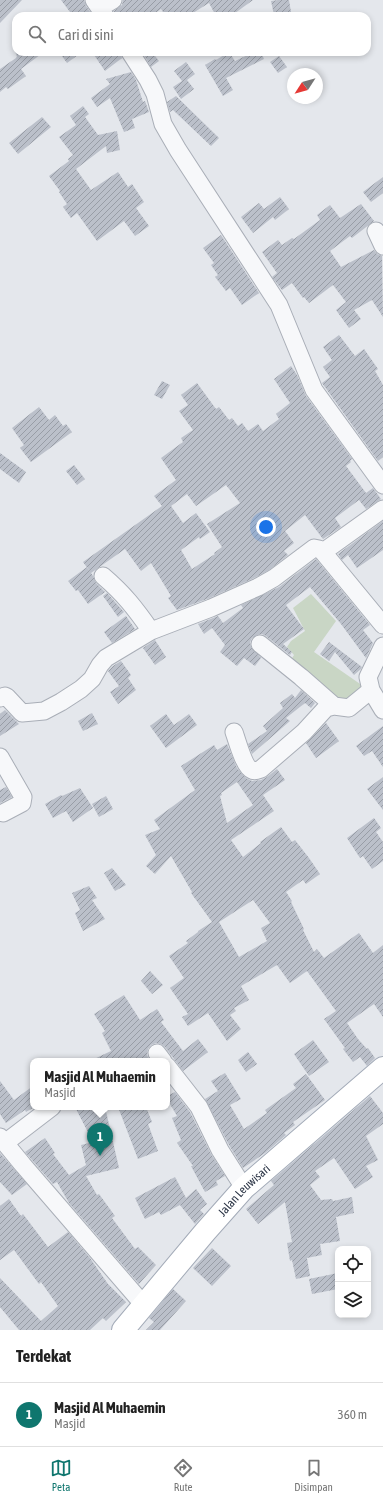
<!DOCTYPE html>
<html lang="id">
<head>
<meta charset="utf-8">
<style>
  body { margin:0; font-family:"Asap Condensed",sans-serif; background:#f2f2f2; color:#222 }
  .controls { position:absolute; right:12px; bottom:12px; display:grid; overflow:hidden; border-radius:8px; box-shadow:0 2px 6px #0003 }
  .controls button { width:36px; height:36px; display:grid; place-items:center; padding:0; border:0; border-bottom:1px solid #e0e0e0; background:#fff; color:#222; font:20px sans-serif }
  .compass { position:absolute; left:287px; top:68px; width:36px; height:36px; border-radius:50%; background:#fff; box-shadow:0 2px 6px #0003; rotate:234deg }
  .you { position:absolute; left:266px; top:527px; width:14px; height:14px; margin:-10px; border:3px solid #fff; border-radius:50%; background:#1a73e8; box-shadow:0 0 0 6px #1a73e833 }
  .badge { display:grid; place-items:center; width:26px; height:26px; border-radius:50%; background:#0f766e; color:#fff; font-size:13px; font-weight:700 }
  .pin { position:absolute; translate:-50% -33px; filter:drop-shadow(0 1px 2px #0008) }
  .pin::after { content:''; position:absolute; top:21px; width:14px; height:12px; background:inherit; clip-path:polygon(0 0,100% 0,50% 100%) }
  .popup { position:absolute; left:30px; top:1058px; width:140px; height:52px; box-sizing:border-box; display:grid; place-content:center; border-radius:8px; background:#fff; filter:drop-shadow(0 1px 3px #0005); font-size:13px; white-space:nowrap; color:#767676 }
  .popup b { font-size:15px; color:#222 }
  .popup::after { content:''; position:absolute; left:50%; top:100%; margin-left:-8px; border:8px solid transparent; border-top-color:#fff }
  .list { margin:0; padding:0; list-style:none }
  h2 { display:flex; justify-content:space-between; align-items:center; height:52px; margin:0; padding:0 16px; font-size:17px }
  h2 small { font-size:13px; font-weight:400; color:#767676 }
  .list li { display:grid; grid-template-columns:26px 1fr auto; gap:12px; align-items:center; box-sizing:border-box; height:64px; padding:0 16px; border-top:1px solid #e0e0e0 }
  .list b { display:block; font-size:15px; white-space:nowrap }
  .list p { margin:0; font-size:13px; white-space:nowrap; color:#767676 }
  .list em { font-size:13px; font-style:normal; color:#767676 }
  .icon { flex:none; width:22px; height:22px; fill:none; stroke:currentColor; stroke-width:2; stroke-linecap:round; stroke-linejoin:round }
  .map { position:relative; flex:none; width:383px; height:1330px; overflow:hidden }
  .search { position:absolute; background:#fff; box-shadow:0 2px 6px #0003; left:12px; right:12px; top:12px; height:44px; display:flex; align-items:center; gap:10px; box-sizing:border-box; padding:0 14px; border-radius:12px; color:#767676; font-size:15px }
  .sheet { height:116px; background:#fff }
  nav { display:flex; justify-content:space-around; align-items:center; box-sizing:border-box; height:56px; border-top:1px solid #e0e0e0; background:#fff; font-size:11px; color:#767676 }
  nav a { display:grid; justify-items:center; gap:2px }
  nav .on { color:#0f766e }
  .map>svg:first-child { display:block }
  .grass { fill:#c9d6c5 }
  .building { fill:url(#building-hatch); fill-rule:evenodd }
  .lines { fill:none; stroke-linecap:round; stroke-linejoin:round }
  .minor-casing { stroke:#a9aeb7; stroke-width:19 }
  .major-casing { stroke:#a3abb8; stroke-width:24 }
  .minor { stroke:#f7f8fa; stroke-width:17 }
  .major { stroke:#fff; stroke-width:22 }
  .labels { text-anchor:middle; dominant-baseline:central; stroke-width:4; stroke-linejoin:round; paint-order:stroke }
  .street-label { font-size:12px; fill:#2b3445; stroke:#f4f6f9 }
</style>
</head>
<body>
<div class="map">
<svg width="383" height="1330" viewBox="0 0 383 1330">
  <defs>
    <pattern id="building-hatch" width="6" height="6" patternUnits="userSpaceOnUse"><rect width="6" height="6" fill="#bbc0ca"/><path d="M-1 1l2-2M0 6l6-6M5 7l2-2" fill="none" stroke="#989da6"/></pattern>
  </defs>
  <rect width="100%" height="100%" fill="#e4e7ec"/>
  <!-- grass -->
  <path class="grass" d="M311,594L336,621L314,652L363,686L345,704L288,665L294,655L287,647L291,641L305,631L293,608Z"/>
  <!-- building -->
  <path class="building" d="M0,0H22L0,23Z
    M61,0H84L86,6L93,16H73Z
    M123,0H253L231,16H216L209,3L188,16H166L161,9L151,16H115L114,11L122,5Z
    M278,0H289L291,12L274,15L271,1Z
    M15,52H44L21,69L26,76L8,89L6,87L0,92V69L16,58L17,56Z
    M59,52H82L67,63Z
    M92,52H120L122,58L105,71Z
    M142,52H152L159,61L151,67Z
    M229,52L235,61L254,52H261L264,59L226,78L233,90L223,96L205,65L215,59L216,60Z
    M279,56L287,67L278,73L270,62Z
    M186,62L195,74L187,80L194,89L181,99L173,87L182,81L174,71Z
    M131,72L136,80L143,102L145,101L149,112L132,119L135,128L124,132L110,98L97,107L91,98L110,84L106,79Z
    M176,96L219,138L211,146L173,110L170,112L167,102Z
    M83,106L89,114L85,117L98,135L117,131L120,150L107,153L106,146L76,169L91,190L118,172L128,187L132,184L144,202L136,208L149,226L135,236L124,221L97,241L77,213L71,218L63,207L67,204L59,192L60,191L49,176L69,161L68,159L73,155L59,137L76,125L70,116Z
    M42,117L51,127L18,154L9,143Z
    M383,177V193L371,202L363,192Z
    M280,197L289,209L275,220L273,217L253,233L241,217L259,203L264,209Z
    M361,204L374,221L352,238L350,236L330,251L341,267L374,250L377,254L382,256L383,317L372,300L354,310L361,319L349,328L336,310L346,302L333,285L309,303L304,297L303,298L292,283L282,290L272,277L277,273L262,252L278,240L282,245L292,238L294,239L320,220L317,215L330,205L340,218Z
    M221,235L259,293L242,305L230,288L226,291L215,277L218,275L211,265L214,263L203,248Z
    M339,335L355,356L364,349L378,369L375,371L383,385V457L378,461L322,383L330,377L323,367L332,360L323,347Z
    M291,366L297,375L306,396L352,459L350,461L351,462L346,466L366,493L373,488L381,499L366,509L359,500L335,518L341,527L323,539L305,515L285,531L294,543L284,551L288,555L269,570L254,578L207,599L177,610L168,598L171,596L151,563L141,571L125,549L91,573L83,562L162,506L154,496L176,480L161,458L183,442L181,438L193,430L179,411L188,405L181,395L197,383L216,409L219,407L229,420L232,418L238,426L242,423L248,431L258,424L263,431L279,419L276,414L290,403L274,379ZM226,485L240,503L207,524L222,547L214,553L215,554L192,569L181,550L199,537L200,539L210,532L196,513L183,523L171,506L187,494L196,506Z
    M162,381L170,385L162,399L154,395Z
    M39,407L49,420L55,415L63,426L66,424L72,432L31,462L20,448L24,445L12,428Z
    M0,453L26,472L19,483L0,469Z
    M74,465L85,479L77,485L66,471Z
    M383,521V550L357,568L348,555L342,560L338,554Z
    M316,559L370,625L363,630L373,643L366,658L341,624L310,587L286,605L304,629L283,644L292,652L290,655L266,636L262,634L257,635L252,638L250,642L251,647L261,658L255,666L244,658L237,666L220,652L225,645L212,628L204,634L198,624L218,616L223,623L243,608L241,605L279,587Z
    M87,567L93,576L96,583L105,592L88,604L78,590L76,591L68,581Z
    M107,593L124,612L118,617L103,596Z
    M126,616L135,629L112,643L104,632Z
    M155,640L166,657L155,665L143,648Z
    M329,642L362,667L361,669L354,675L335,652L329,661L320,654Z
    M121,661L131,675L128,678L136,690L118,704L110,692L119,686L108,671L113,666Z
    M301,690L315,703L311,708L305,703L286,718L290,721L252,754L248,744L267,731L263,726L283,708L280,703L292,694L295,698Z
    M5,710L19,724L0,736V714Z
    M92,713L98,724L83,731L78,721Z
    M166,714L174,725L189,714L197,725L166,748L150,726Z
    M326,723L339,741L316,758L306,743Z
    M383,726V767L372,751L364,756L356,746Z
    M227,744L237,768L246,778L252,781L261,780L267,777L277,769L285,780L263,795L274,811L231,840L243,857L261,843L260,842L281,827L292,842L295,840L309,858L320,874L306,884L303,880L286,892L292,901L291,902L304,929L303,930L314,952L317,949L324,958L359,933L373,953L383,945V1017L374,1004L347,1023L358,1039L367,1049L368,1048L375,1058L367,1066L360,1057L353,1062L343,1049L345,1048L324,1019L336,1011L307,971L290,983L277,965L241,986L249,1000L234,1008L236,1011L230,1015L241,1029L227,1041L208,1013L188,1026L182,1017L188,1014L170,988L184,978L169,956L188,943L186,941L198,932V931L212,922L191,893L192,892L171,856L155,874L146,866L156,855L145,835L160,829L154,820L195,790L181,766L214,745L217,750ZM237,782L253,805L227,823L220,796L222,795L221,793ZM253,900L270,923L261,928L267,941L239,957L219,922Z
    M383,777V810L367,789Z
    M6,787L12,797L0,803V790Z
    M80,788L93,808L73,822L66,811L53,818L45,804L61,795L62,796Z
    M106,796L113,809L99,817L92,804Z
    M374,818L381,828L376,832L383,842V861L372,869L363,856L360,858L347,838Z
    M112,868L126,885L115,891L104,873Z
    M89,886L97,898L92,900L105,919L83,931L75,913L80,910L72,893Z
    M150,971L163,985L152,994L141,981Z
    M124,995L140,1020L157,1009L164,1020L161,1022L183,1051L198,1039L208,1052L183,1071L165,1047L161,1044L156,1043L151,1045L148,1049L147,1055L150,1061H90L111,1051L102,1033L105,1031L94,1014Z
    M313,1040L329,1062L309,1076L294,1054Z
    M248,1052L257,1064L246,1072L238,1060Z
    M225,1073L241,1099L230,1105L244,1129L267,1113L265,1110L296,1088L293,1084L306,1074L325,1100L293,1122L295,1125L284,1133L286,1135L265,1153L243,1168L229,1145L205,1099L218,1091L211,1081Z
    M0,1081L14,1100L33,1086V1108L26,1112L25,1110L6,1123L0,1114Z
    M175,1092L190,1112L211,1154L225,1176L216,1181L218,1185L205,1192L191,1166H193L177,1143L181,1140L172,1118L177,1116L167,1099V1096Z
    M370,1096L383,1113V1124L366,1136L378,1160L366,1166L373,1177L355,1189L334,1158L315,1171L320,1177L310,1185L321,1200L332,1199L333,1201L352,1197L354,1213L336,1217L340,1241L320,1244L322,1255L307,1258L310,1276L296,1279L292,1260L290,1261L287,1243L292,1242L285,1202L258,1224L246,1209L274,1185L271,1181Z
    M75,1107H105L119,1168L86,1176L97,1195L99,1194L115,1216L112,1218L135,1249L138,1247L156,1265L139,1284L69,1203L57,1182L53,1184L25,1152L45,1138L55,1153L53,1154L69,1175L86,1165L81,1145L93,1142Z
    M118,1107H146L152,1122L148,1124L158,1151L138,1159Z
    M0,1153L27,1184L12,1195L0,1182Z
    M175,1177L186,1198L196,1189L207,1204L200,1210L204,1214L195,1224L180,1205L161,1215L159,1212L145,1219L135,1198Z
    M9,1199L21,1216L23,1214L48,1247L68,1232L90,1258L108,1284L126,1302L106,1321L103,1318L90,1330H19L0,1307V1278L41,1321L58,1306L41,1282L39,1284L14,1250L0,1260V1206Z
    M212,1248L231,1266L212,1286L193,1268Z
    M338,1273V1289L312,1294L309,1279Z
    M173,1289L186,1301L160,1330H146L154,1322L149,1318Z"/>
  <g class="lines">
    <defs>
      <path id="minor" d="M94,0L105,16
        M100,8L113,0
        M130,52L148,80L155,94L163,124L178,150L279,305L314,390L383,485
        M376,231L383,246
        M383,509L323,552L383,625
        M103,576C124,594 135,608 151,631
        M260,644L301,677L334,706
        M383,646L368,677L371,690L383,710
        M0,698L5,696L7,697L22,713L44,711L61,702L81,689L92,679L100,665L106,658L151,631L211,608L258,587L274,578L314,548L319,549L323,552
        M234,732C237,740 244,767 252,770C255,772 258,770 261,769L304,732L326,708L334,706L349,708L371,690
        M0,757L23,797L22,803L3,813
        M157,1053L163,1061
        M167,1066L199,1107L220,1150L244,1188
        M0,1137L23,1165L143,1304
        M5,1143L52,1107"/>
      <g id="major">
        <path id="s1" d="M123,1330L205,1232L244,1188L383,1068"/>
      </g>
    </defs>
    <!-- minor casing -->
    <use href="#minor" class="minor-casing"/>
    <!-- major casing -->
    <use href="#major" class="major-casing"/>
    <!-- minor -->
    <use href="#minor" class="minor"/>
    <!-- major -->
    <use href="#major" class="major"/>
  </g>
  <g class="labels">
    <!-- street labels -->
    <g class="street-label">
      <text stroke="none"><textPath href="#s1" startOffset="185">Jalan Leuwisari</textPath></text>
    </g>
  </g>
</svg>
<div class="controls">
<button><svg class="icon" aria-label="locate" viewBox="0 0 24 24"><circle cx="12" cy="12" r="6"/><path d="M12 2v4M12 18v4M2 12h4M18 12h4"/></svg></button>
<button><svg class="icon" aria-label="layers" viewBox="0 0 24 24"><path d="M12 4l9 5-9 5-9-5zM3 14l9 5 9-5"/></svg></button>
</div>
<svg class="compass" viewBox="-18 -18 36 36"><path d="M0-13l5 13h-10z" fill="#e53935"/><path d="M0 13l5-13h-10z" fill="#767676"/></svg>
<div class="you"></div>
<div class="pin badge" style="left:100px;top:1156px">1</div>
<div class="popup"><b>Masjid Al Muhaemin</b>Masjid</div>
<div class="search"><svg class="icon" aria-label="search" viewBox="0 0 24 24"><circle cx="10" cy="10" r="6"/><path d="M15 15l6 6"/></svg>Cari di sini</div>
</div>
<section class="sheet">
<h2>Terdekat<small></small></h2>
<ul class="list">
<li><span class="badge">1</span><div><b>Masjid Al Muhaemin</b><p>Masjid</p></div><em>360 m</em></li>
</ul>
</section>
<nav>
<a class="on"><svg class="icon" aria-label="map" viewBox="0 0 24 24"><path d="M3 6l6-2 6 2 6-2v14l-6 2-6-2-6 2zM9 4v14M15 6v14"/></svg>Peta</a>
<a><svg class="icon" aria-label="directions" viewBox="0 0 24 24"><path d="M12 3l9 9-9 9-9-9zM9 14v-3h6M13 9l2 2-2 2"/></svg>Rute</a>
<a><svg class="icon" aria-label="saved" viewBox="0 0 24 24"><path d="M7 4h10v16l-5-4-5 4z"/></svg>Disimpan</a>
</nav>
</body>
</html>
